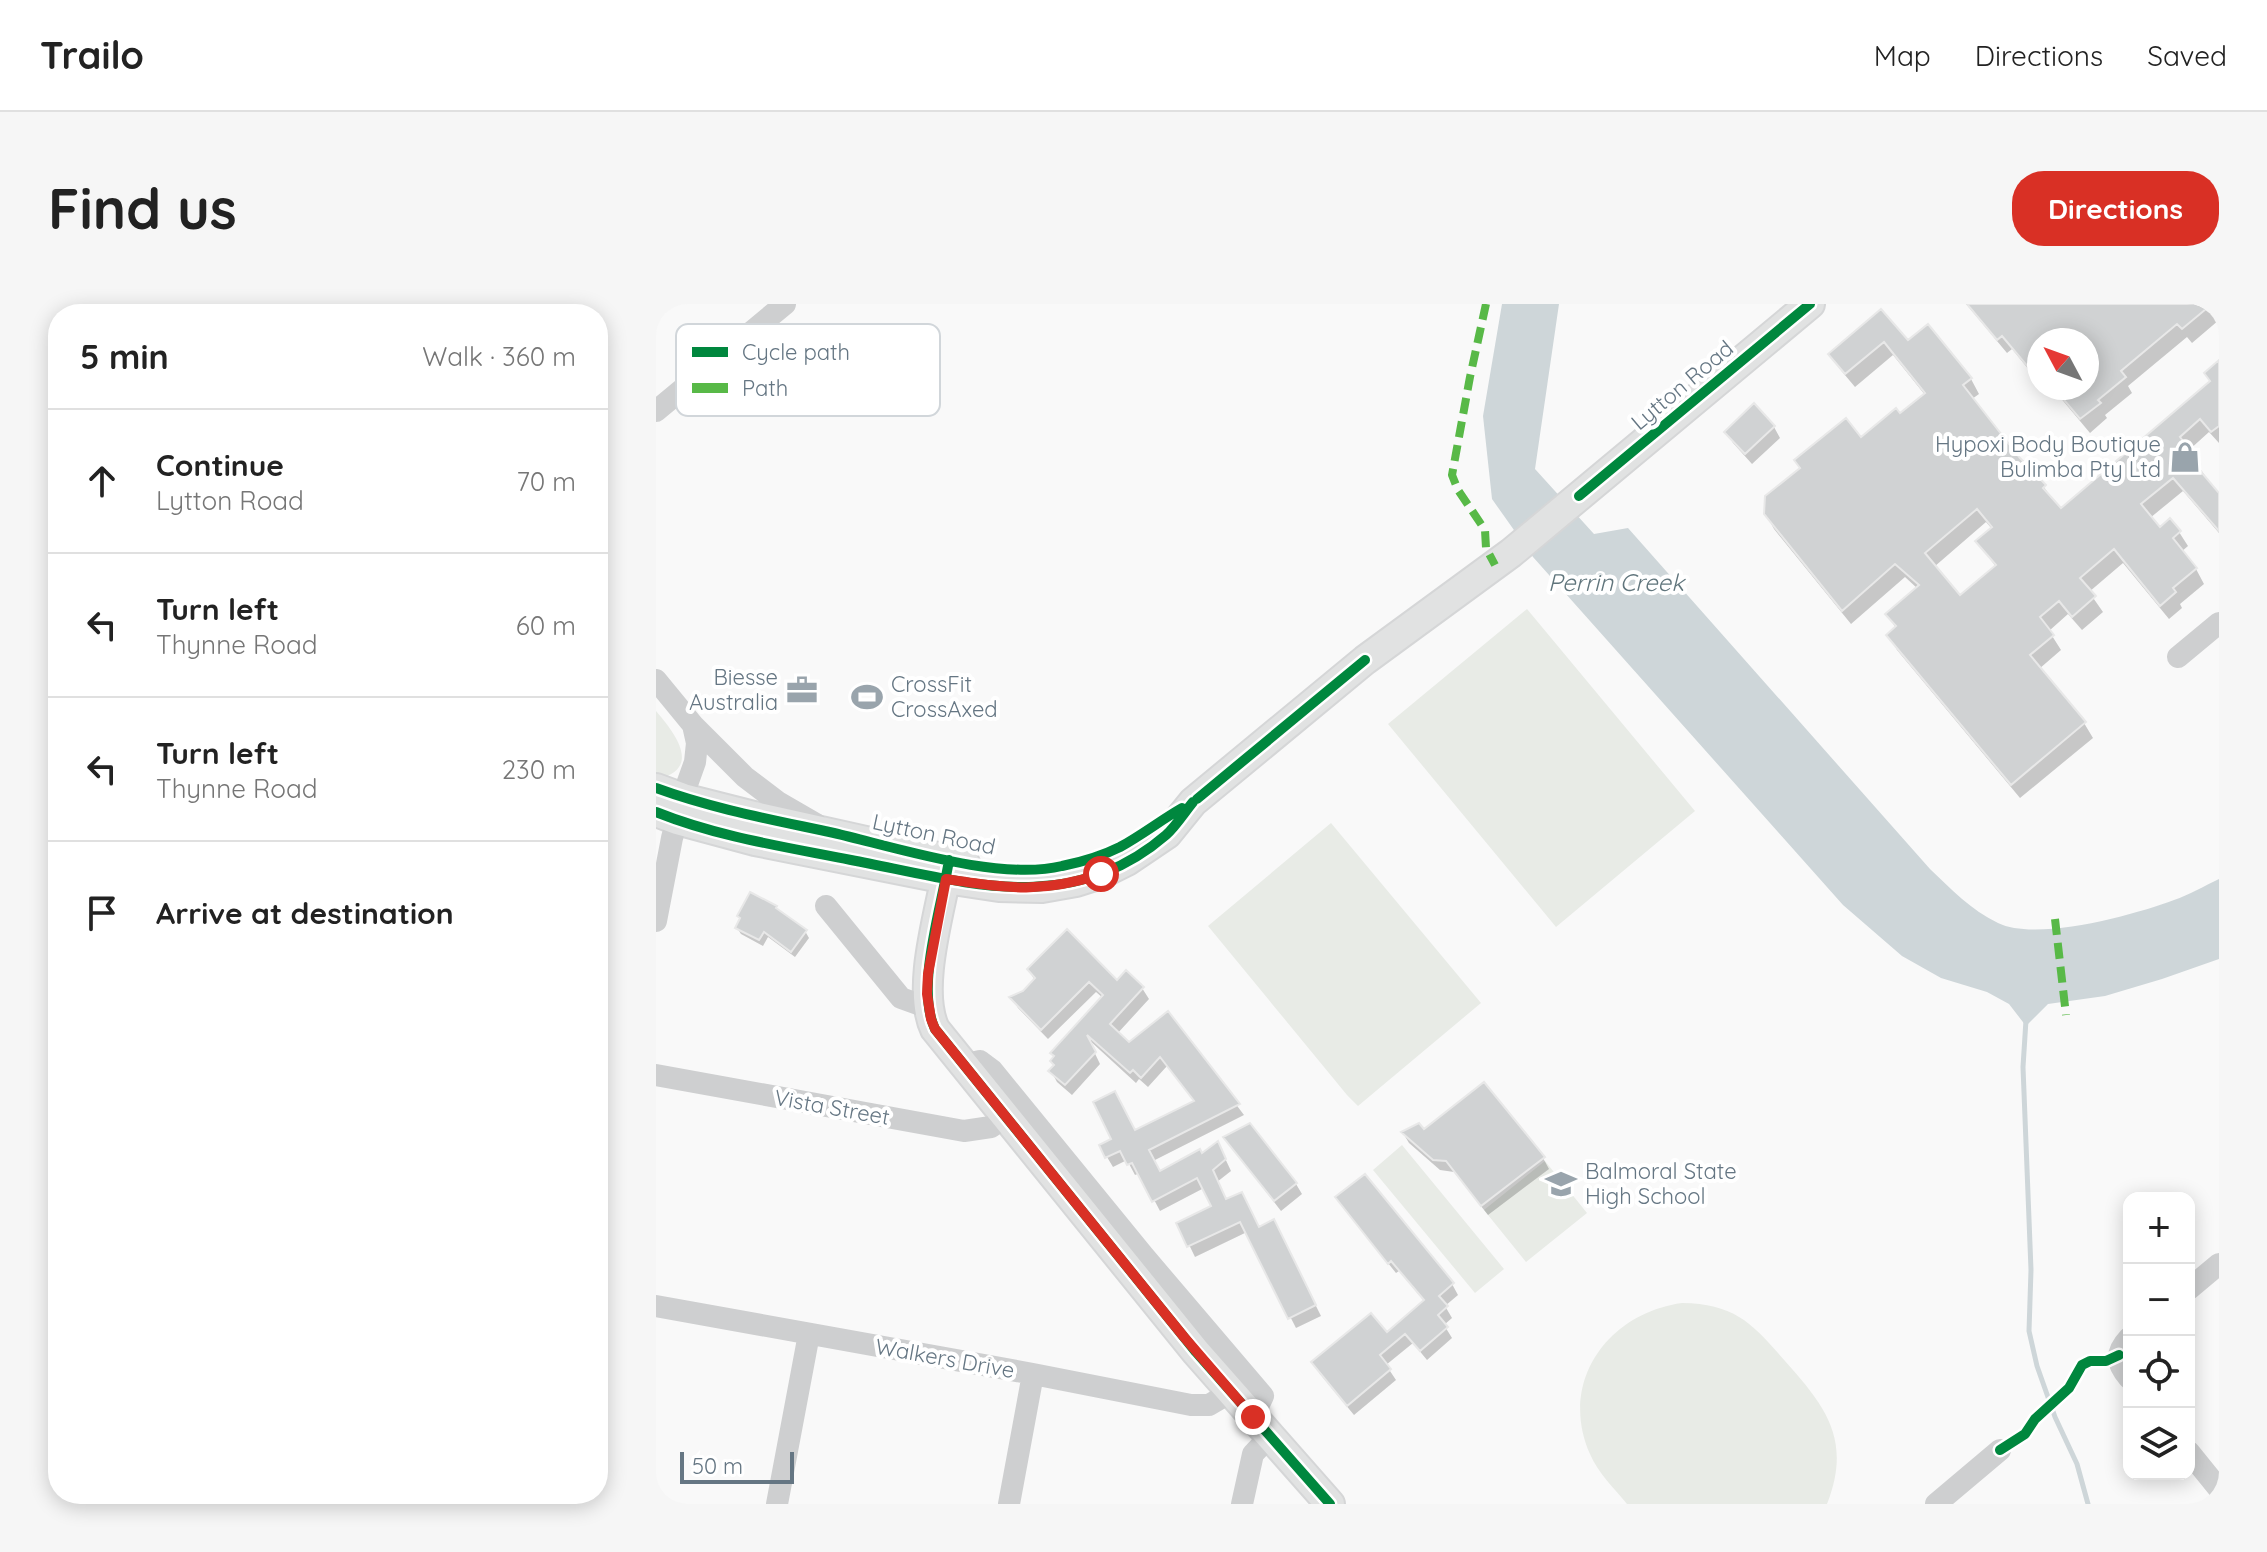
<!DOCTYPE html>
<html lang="en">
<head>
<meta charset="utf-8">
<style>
  body { margin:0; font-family:Quicksand,sans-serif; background:#f6f6f6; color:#222 }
  .controls { position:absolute; right:24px; bottom:24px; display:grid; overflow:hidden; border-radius:16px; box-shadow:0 4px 20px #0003 }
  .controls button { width:72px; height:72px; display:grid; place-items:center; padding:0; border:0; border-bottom:2px solid #e0e0e0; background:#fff; color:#222; font:40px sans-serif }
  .compass { position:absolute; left:1371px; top:24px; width:72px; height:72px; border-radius:50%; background:#fff; box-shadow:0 4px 20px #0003; rotate:311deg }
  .scale { position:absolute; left:24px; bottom:20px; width:114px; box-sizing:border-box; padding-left:8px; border:4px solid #657683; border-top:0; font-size:22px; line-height:28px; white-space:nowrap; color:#657683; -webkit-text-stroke:6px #fff; paint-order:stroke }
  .stop { position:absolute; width:24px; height:24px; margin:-18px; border:6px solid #d93025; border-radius:50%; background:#fff }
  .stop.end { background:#d93025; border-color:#fff; box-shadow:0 2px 8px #0008 }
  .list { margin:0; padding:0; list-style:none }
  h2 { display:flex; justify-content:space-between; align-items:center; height:104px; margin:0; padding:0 32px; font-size:34px }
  h2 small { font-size:26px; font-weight:400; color:#767676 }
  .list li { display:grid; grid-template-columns:52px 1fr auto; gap:24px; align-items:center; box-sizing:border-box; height:144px; padding:0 32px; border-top:2px solid #e0e0e0 }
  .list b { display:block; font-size:30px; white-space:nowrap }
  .list p { margin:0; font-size:26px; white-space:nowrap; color:#767676 }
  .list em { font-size:26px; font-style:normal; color:#767676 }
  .icon { flex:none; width:44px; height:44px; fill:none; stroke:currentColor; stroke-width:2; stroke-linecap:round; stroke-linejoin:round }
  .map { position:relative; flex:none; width:1563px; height:1200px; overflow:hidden; border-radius:32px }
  header { display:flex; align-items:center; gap:48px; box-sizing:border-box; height:112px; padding:0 40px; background:#fff; border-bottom:2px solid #e0e0e0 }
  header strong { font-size:38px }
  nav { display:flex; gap:44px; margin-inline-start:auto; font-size:28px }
  .intro { display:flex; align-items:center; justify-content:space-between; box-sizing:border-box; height:192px; padding:0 48px }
  h1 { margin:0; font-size:56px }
  .button { padding:20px 36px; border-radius:32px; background:#d93025; color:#fff; font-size:28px; font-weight:700 }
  main { display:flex; gap:48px; padding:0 48px }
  aside { flex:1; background:#fff; border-radius:32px; box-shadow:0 4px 20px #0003 }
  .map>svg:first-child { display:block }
  .green { fill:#e8ebe6 }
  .water { fill:#ced6d9 }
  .shadow { fill:#0003; fill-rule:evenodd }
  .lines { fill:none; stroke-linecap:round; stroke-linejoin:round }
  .stream { stroke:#ced6d9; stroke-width:5 }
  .building { fill:#d0d2d3; stroke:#e8e8e8; stroke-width:2; fill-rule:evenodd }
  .major-casing { stroke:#d5d6d7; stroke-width:32 }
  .minor { stroke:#cecfd0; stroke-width:22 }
  .major { stroke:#e1e2e2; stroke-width:28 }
  .quiet { stroke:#58b947; stroke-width:8; stroke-dasharray:16 8; stroke-linecap:butt }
  .cycleway-casing { stroke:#fff; stroke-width:15 }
  .cycleway { stroke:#00873e; stroke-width:10 }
  .route { stroke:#d93025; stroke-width:10 }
  .labels { text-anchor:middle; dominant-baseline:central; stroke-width:8; stroke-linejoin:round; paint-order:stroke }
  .street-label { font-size:22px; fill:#657683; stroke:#fff }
  .poi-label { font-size:22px; fill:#657683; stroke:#fff; text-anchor:end }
  .water-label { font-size:24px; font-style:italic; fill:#60757c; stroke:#fff }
  .key { fill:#fff; stroke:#d1d6da; stroke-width:2 }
  .key-label { font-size:22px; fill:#657683 }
</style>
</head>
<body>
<header>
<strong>Trailo</strong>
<nav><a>Map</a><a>Directions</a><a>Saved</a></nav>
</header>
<div class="intro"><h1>Find us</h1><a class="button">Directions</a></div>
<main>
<aside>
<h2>5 min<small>Walk · 360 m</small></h2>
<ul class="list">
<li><svg class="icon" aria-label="ahead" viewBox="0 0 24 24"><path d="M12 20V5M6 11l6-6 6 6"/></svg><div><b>Continue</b><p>Lytton Road</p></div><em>70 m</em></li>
<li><svg class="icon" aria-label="left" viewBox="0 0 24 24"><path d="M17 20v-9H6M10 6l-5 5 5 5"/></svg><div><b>Turn left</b><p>Thynne Road</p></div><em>60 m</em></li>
<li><svg class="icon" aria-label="left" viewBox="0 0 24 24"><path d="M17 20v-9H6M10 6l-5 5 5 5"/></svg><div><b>Turn left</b><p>Thynne Road</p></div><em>230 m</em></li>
<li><svg class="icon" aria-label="arrive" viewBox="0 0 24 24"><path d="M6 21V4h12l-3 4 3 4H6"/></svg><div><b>Arrive at destination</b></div></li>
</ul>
</aside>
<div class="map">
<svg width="1563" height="1200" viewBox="0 0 1563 1200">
  <rect width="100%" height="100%" fill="#f9f9f9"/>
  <!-- green -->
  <path class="green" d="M871,305L1039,507L900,623L732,420Z
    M0,407C18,428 47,464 2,475L0,474Z
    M675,519L825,699L702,802L691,791L552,622Z
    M746,841L848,965L819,989L717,866Z
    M889,857L931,909L870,958L828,906Z
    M1026,999C1079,1000 1096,1019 1129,1057C1170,1103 1196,1136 1171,1200H971C958,1184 942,1169 934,1150C902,1078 952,1009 1026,999Z"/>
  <!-- water -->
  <path class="water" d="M846,0H903L879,165L938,230L972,224L1274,565C1295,585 1315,606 1342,619C1381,638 1478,611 1518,596C1533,591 1548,582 1563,575V655L1506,675L1449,692L1392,700L1370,722L1353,700L1331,688L1285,674L1246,652L1187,601L877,253L836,195L827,112Z"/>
  <!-- shadow -->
  <path class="shadow" d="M0,0H13L0,11Z
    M1310,0H1563V16L1536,39L1531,33L1472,82L1476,89L1449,111L1451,114L1434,129L1398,86L1393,91L1388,84H1431V36H1383V78L1356,45L1351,49Z
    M1225,7L1252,39L1272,22L1315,75L1323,90L1316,95L1363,155L1388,183L1404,207L1555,79L1563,59V139L1553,128L1532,147L1563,192V229L1527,187L1494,214L1503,225L1523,228L1532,242L1525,248L1540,265L1548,280L1524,300L1526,304L1513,315L1467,259L1433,288L1447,308L1426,326L1412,310L1393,327L1405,346L1383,365L1428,419L1437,434L1364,494L1241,346L1233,331L1240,325L1232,310L1262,285L1249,273L1195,320L1118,225L1110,210L1269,91L1237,51L1199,83L1183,64L1175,50ZM1330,218L1336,225L1322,238L1340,263L1303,294L1278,263Z
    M1118,123L1124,134L1096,160L1077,139L1071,128Z
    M86,616L149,627L153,634L139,653L112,633L107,642L85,630L81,624Z
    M373,666L461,679L486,684L493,695L461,730L473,740L512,710L588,811L497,857L504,869L546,852L567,850L575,867L561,878L571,898L603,925L623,928L665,1012L640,1024L591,928L539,953L523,920L558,903L548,884L504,907L484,869L479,871L471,856L457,863L451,853L479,829L539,798L511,762L492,783L483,775L480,779L432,735L444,760L416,791L401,778L395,767L447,694L440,688L392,735L362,704L356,694L368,688L379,677Z
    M827,780L887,854L893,865L832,911L798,868L784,866L753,839L747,829L767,827Z
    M576,844L640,880L646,890L625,907Z
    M688,904L796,980L802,991L789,1002L796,1014L788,1021L796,1034L771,1056L757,1039L730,1061L740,1076L698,1111L664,1070L658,1059L731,1031L769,998L743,967L740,969Z"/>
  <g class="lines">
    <!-- stream -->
    <path class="stream" d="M1370,716L1367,763L1375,966L1373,1027L1381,1062L1399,1113L1421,1160L1432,1200"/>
  </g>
  <!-- building -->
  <path class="building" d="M1311,0H1556L1526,25L1521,20L1465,67L1470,73L1442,96L1445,99L1424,115L1398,84H1431V36H1383V76L1346,32L1341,36Z
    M1225,5L1252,36L1272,20L1316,74L1307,81L1364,154L1390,181L1387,184L1405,204L1554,77L1548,69L1563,56V122L1555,128L1544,115L1524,133L1544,160L1541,163L1563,189V227L1517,174L1485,200L1504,223L1514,214L1525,227L1517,234L1541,264L1517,284L1520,288L1504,302L1458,245L1424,274L1440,292L1416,313L1403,297L1384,313L1398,331L1374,351L1430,418L1355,481L1230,331L1240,322L1229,310L1263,281L1239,260L1186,307L1108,210L1109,192L1144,164L1138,156L1190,114L1205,133L1240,104L1244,109L1269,89L1228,38L1189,70L1172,50ZM1321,205L1336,223L1319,237L1340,261L1304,291L1269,249Z
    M1098,99L1119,122L1089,150L1068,128Z
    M94,588L121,602L120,604L151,626L135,648L108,628L103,636L79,624L84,614L81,612Z
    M411,625L461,676L470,666L488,683L454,720L473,738L512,707L584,800L493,846L504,867L544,845L546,849L562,837L570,855L557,866L570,895L586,888L603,923L618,915L660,1001L632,1015L584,918L531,943L520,919L555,902L541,874L496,898L476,859L471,861L464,847L449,854L443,841L455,835L437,798L459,787L479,826L538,797L504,753L485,774L477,766L474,769L431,731L440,748L409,781L392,767L398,761L394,757L398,752L394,749L447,691L433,678L385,726L353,693L367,687L379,674L371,665Z
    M828,778L889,853L825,902L790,857L777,856L745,828L763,819L768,825Z
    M594,819L641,879L618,897L567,833Z
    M709,870L798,979L783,992L792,1002L782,1011L792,1023L764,1047L749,1030L724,1051L735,1065L691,1102L655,1058L715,1009L731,1028L768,996L735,957L732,960L679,893Z"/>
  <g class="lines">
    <defs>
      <path id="major" d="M0,484L27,494L98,512L309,559
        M0,508L21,516L99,537L290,575L343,583L386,584L420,578L445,570L471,557L511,530L537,498L709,356L855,249L1154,0
        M293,556C286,602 259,683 279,725L540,1048L674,1200"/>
    </defs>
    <!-- major casing -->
    <use href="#major" class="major-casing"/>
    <!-- minor -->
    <path class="minor" d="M0,107L129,0
      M1522,353L1563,319
      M0,376L37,421L41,439L39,458L29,486L16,534L0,617
      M37,421L89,473L122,498L160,520
      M170,602L245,694L273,704
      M307,761L324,757L336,766L487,951L607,1092L597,1113
      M0,771L308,827L335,823L349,813
      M1533,985L1563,960
      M0,1002L377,1070L535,1101H553L575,1088
      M1473,1034C1459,1049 1460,1059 1473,1074
      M1533,1148L1563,1185
      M121,1200L153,1030
      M353,1200L377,1070
      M586,1200L597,1150L614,1132
      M1280,1200L1344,1146"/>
    <!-- major -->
    <use href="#major" class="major"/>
    <!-- quiet -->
    <path class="quiet" d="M830,0L814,73L796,171L802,186L829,226L830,244L839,261
      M1399,615L1410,711"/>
    <defs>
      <path id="cycleway" d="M923,192L1154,0
        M0,484C57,505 118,516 178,529C242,544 343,577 406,562C426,558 446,552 464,543C486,531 505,516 526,504
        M541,495L709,356
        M0,508C62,533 130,543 195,556C306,577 413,615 510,531C520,522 528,509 537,498
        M293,556C286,602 259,683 279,725L540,1048L674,1200
        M1344,1146L1369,1130L1379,1115L1413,1084L1426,1061L1434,1057H1450L1463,1051"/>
    </defs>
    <!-- cycleway casing -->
    <use href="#cycleway" class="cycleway-casing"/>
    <!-- cycleway -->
    <use href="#cycleway" class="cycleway"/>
  </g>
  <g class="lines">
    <!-- route -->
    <path class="route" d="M445,570C385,590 351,584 290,575L272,670L271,690L275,715L279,725L528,1033L597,1113"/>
  </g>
  <!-- icons -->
  <defs>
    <symbol id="shop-bare" viewBox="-9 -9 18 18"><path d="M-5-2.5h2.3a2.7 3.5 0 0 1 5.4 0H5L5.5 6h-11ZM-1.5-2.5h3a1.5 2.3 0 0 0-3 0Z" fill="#99a4ac" stroke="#fff" stroke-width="2.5" paint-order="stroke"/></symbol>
    <symbol id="office-bare" viewBox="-9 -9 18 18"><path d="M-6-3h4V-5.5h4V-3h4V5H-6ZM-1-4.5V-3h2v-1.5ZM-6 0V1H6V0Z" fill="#99a4ac" stroke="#fff" stroke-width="2.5" paint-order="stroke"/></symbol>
    <symbol id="stadium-bare" viewBox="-9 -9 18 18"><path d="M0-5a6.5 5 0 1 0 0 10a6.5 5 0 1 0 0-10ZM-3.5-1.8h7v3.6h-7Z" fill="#99a4ac" stroke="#fff" stroke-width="2.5" paint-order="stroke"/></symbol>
    <symbol id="school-bare" viewBox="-9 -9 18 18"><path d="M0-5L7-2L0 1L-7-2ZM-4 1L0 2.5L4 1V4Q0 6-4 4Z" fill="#99a4ac" stroke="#fff" stroke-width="2.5" paint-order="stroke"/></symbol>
  </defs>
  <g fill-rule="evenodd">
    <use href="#shop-bare" x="1507" y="131" width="44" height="44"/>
    <use href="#office-bare" x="124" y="364" width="44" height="44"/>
    <use href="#stadium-bare" x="189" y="371" width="44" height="44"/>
    <use href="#school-bare" x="883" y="858" width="44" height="44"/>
  </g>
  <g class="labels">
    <!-- street labels -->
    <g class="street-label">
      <text transform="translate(1026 81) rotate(-40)">Lytton Road</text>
      <text transform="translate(278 530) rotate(12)">Lytton Road</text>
      <text transform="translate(176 803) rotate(10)">Vista Street</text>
      <text transform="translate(289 1054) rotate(10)">Walkers Drive</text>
    </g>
    <!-- poi labels -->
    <g class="poi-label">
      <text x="1505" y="140">Hypoxi Body Boutique<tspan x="1505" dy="25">Bulimba Pty Ltd</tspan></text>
      <text x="122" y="373">Biesse<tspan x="122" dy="25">Australia</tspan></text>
      <text x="235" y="380" text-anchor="start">CrossFit<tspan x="235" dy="25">CrossAxed</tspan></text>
      <text x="929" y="867" text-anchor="start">Balmoral State<tspan x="929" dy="25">High School</tspan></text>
    </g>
    <!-- water labels -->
    <g class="water-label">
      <text x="960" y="278">Perrin Creek</text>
    </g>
  </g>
  <!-- legend -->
  <rect x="20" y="20" width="264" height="92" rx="12" class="key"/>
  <rect x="36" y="43" width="36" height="10" fill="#00873e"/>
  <rect x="36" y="79" width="36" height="10" fill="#58b947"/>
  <g class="key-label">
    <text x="86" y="56">Cycle path</text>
    <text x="86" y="92">Path</text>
  </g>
</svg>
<div class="controls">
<button>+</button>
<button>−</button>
<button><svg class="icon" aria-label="locate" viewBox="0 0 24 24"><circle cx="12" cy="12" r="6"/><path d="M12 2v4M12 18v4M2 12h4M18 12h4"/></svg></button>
<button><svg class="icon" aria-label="layers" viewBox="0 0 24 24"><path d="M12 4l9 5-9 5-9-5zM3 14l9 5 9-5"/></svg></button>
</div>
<svg class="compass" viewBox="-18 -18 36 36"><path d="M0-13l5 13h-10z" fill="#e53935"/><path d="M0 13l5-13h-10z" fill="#767676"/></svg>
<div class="scale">50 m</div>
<div class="stop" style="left:445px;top:570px"></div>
<div class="stop end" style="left:597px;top:1113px"></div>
</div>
</main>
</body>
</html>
